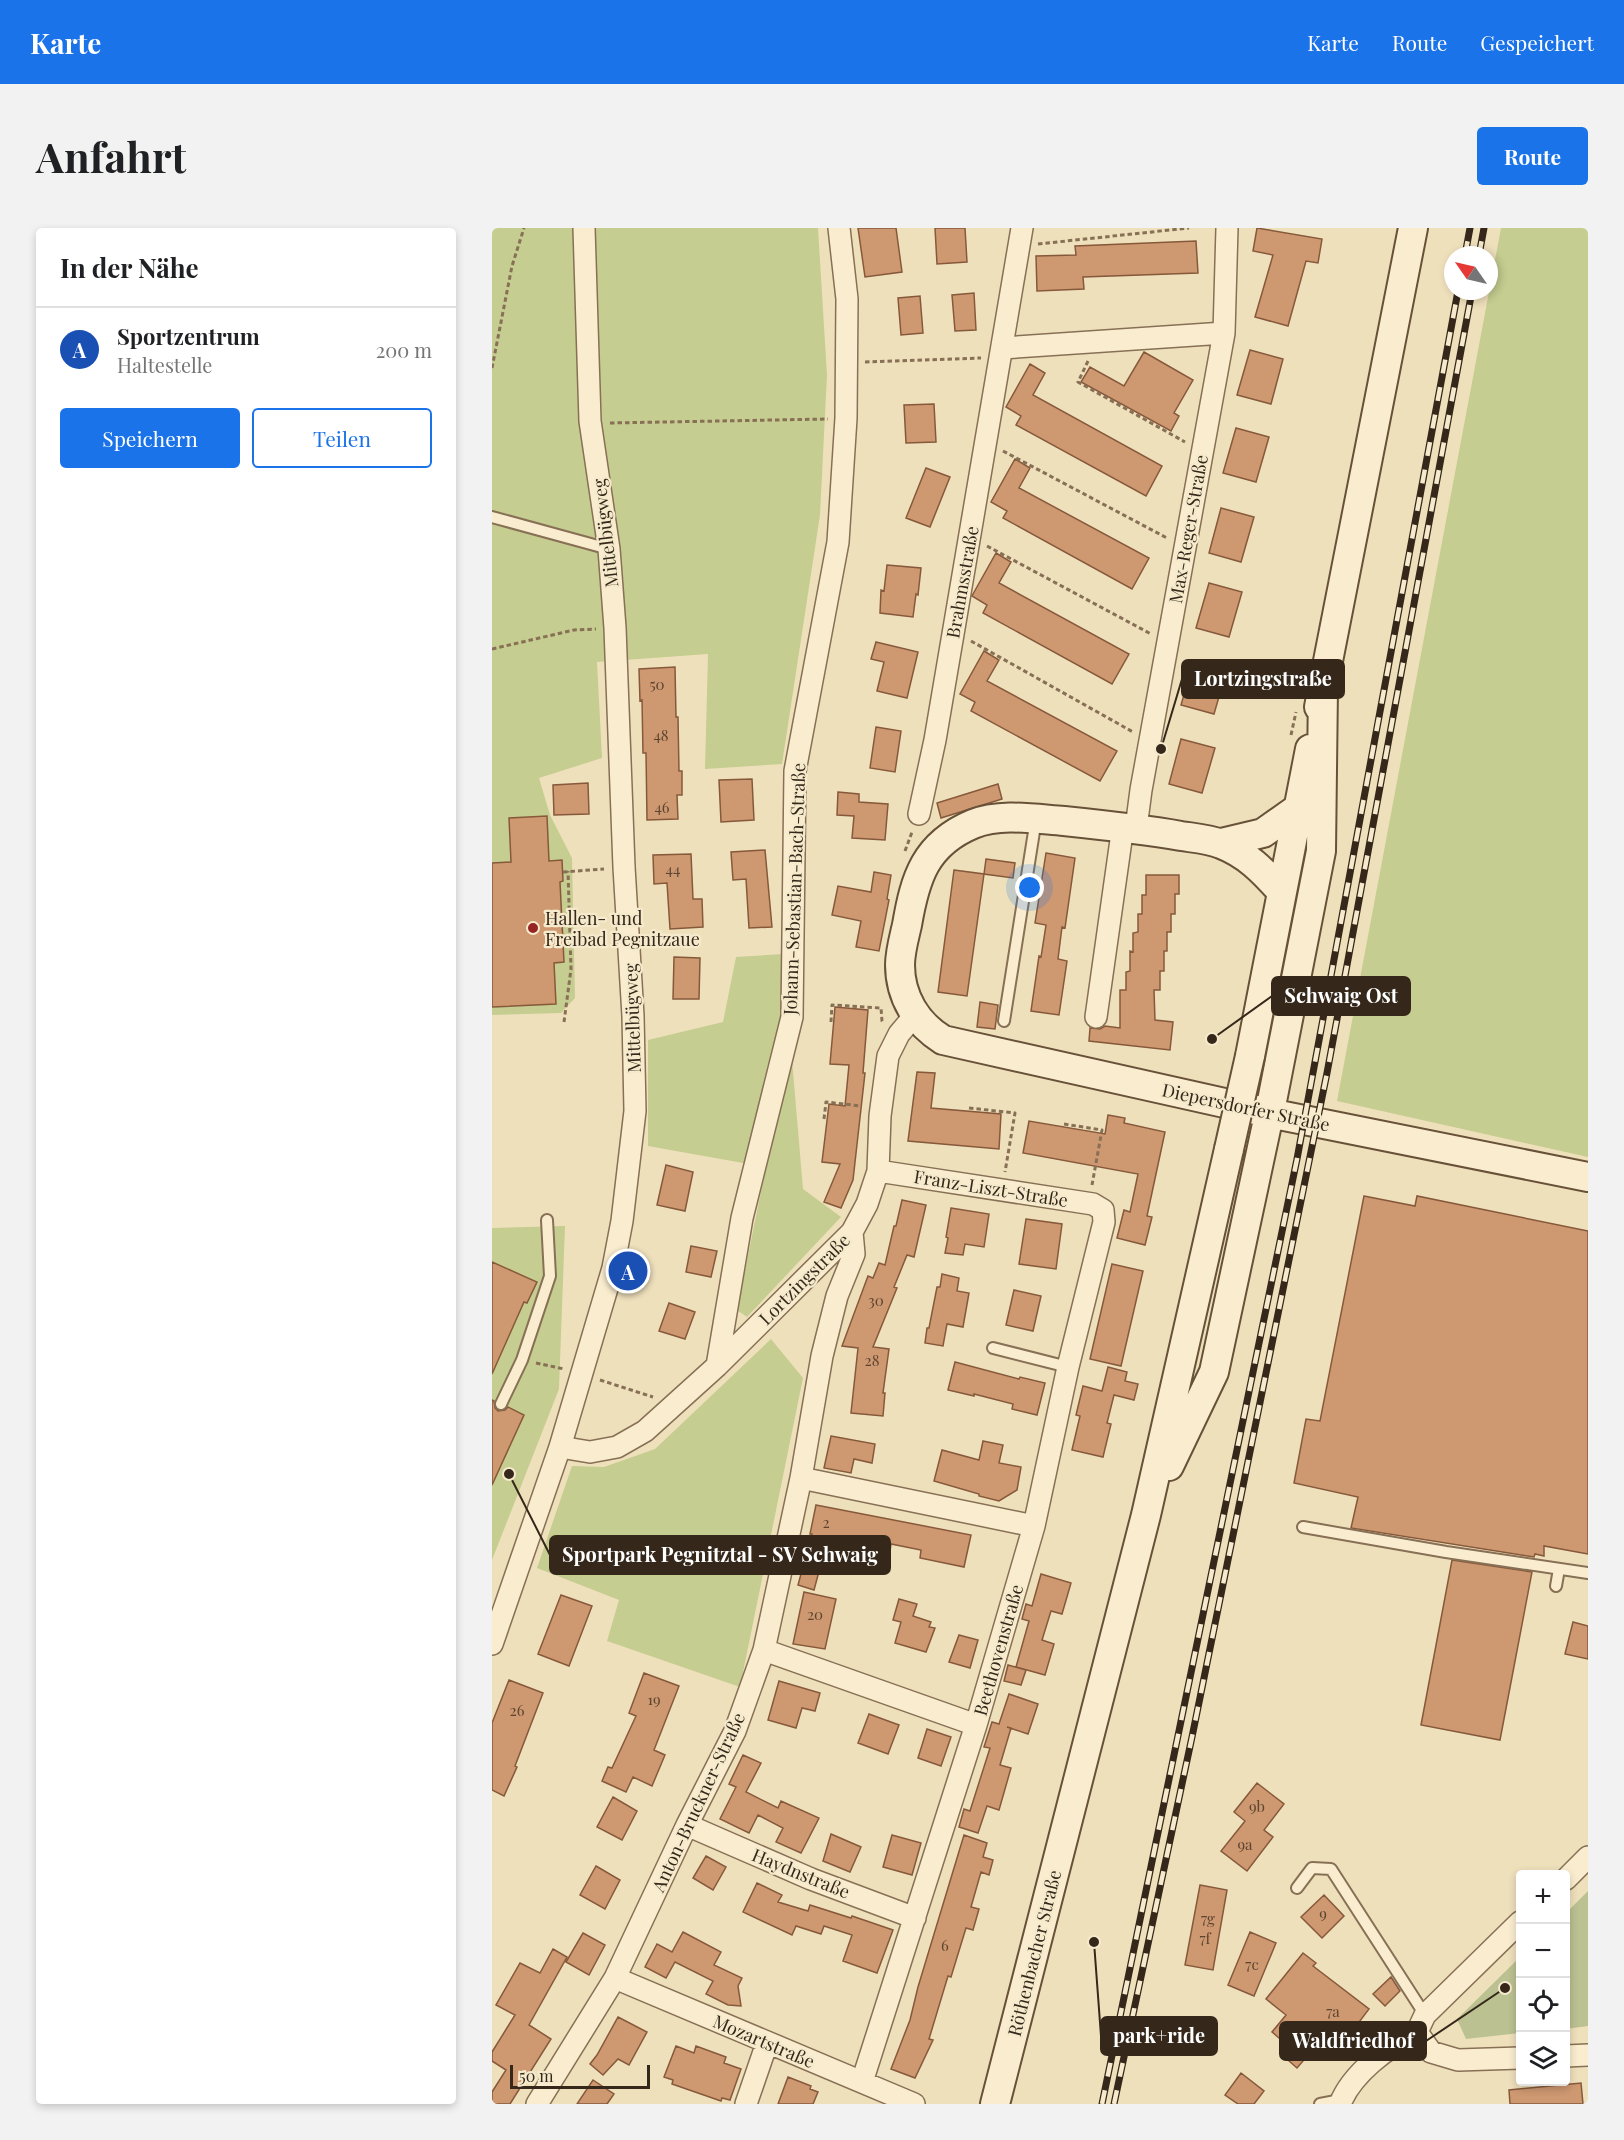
<!DOCTYPE html>
<html lang="de">
<head>
<meta charset="utf-8">
<style>
  body { margin:0; font-family:"Playfair Display",serif; background:#f2f2f2; color:#202124 }
  .controls { position:absolute; right:18px; bottom:18px; display:grid; overflow:hidden; border-radius:6px; box-shadow:0 3px 9px #0003 }
  .controls button { width:54px; height:54px; display:grid; place-items:center; padding:0; border:0; border-bottom:2px solid #e0e0e0; background:#fff; color:#202124; font:30px sans-serif }
  .compass { position:absolute; left:952px; top:18px; width:54px; height:54px; border-radius:50%; background:#fff; box-shadow:0 3px 9px #0003; rotate:304deg }
  .scale { position:absolute; left:18px; bottom:15px; width:140px; box-sizing:border-box; padding-left:6px; border:3px solid #35281b; border-top:0; font-size:16px; line-height:21px; white-space:nowrap; color:#35281b; -webkit-text-stroke:4px #f6eacc; paint-order:stroke }
  .you { position:absolute; left:538px; top:660px; width:21px; height:21px; margin:-15px; border:4px solid #fff; border-radius:50%; background:#1a73e8; box-shadow:0 0 0 9px #1a73e833 }
  .badge { display:grid; place-items:center; width:39px; height:39px; border-radius:50%; background:#1a73e8; color:#fff; font-size:20px; font-weight:700 }
  .pin { position:absolute; translate:-50% -50%; border:3px solid #fff; box-shadow:0 2px 6px #0006 }
  .list { margin:0; padding:0; list-style:none }
  h2 { display:flex; justify-content:space-between; align-items:center; height:78px; margin:0; padding:0 24px; font-size:26px }
  h2 small { font-size:20px; font-weight:400; color:#757577 }
  .list li { display:grid; grid-template-columns:39px 1fr auto; gap:18px; align-items:center; box-sizing:border-box; height:84px; padding:0 24px; border-top:2px solid #e0e0e0 }
  .list b { display:block; font-size:22px; white-space:nowrap }
  .list p { margin:0; font-size:20px; white-space:nowrap; color:#757577 }
  .list em { font-size:20px; font-style:normal; color:#757577 }
  .actions { display:flex; gap:12px; padding:18px 24px }
  .actions a { flex:1; padding:14px 0; border:2px solid #1a73e8; border-radius:6px; text-align:center; font-size:21px; color:#1a73e8 }
  .actions .main { background:#1a73e8; color:#fff }
  .icon { flex:none; width:33px; height:33px; fill:none; stroke:currentColor; stroke-width:2; stroke-linecap:round; stroke-linejoin:round }
  .map { position:relative; flex:none; width:1096px; height:1876px; overflow:hidden; border-radius:6px }
  header { display:flex; align-items:center; gap:36px; box-sizing:border-box; height:84px; padding:0 30px; background:#1a73e8; color:#fff }
  header strong { font-size:28px }
  nav { display:flex; gap:33px; margin-inline-start:auto; font-size:21px }
  .intro { display:flex; align-items:center; justify-content:space-between; box-sizing:border-box; height:144px; padding:0 36px }
  h1 { margin:0; font-size:42px }
  .button { padding:15px 27px; border-radius:6px; background:#1a73e8; color:#fff; font-size:21px; font-weight:700 }
  main { display:flex; gap:36px; padding:0 36px }
  aside { flex:1; background:#fff; border-radius:6px; box-shadow:0 3px 9px #0003 }
  .map>svg:first-child { display:block }
  .green { fill:#c6cd90 }
  .cemetery { fill:#bbc190 }
  .building { fill:#ce9871; stroke:#86593b; stroke-width:1.5 }
  .lines { fill:none; stroke-linecap:round; stroke-linejoin:round }
  .lane-casing { stroke:#877055; stroke-width:14 }
  .street-casing { stroke:#877055; stroke-width:24 }
  .secondary-casing { stroke:#685139; stroke-width:32 }
  .path { stroke:#877055; stroke-width:3; stroke-dasharray:4.5 3; stroke-linecap:butt }
  .lane { stroke:#faedcf; stroke-width:10 }
  .street { stroke:#faedcf; stroke-width:21 }
  .secondary { stroke:#faedcf; stroke-width:28 }
  .rail-casing { stroke:#35281b; stroke-width:7 }
  .rail { stroke:#f6eacc; stroke-width:4.5; stroke-dasharray:14; stroke-linecap:butt }
  .secondary-bridge-casing { stroke:#685139; stroke-width:32; stroke-linecap:butt }
  .secondary-bridge { stroke:#faedcf; stroke-width:28 }
  .poi-dot { fill:#972425; stroke:#f6eacc; stroke-width:2 }
  .labels { text-anchor:middle; dominant-baseline:central; stroke-width:4.5; stroke-linejoin:round; paint-order:stroke }
  .number-label { font-size:15px; fill:#5b4430 }
  .street-label { font-size:18px; fill:#35281b; stroke:#f6eacc }
  .poi-label { font-size:18px; fill:#35281b; stroke:#f6eacc; text-anchor:start }
  .leader { fill:none; stroke:#35281b; stroke-width:2 }
  .callout-dot { fill:#35281b; stroke:#f6eacc; stroke-width:2 }
  .callout { fill:#35281b; stroke:#35281b; stroke-width:2 }
  .callout-label { font-size:20px; text-anchor:middle; font-weight:bold; fill:#fff }
</style>
</head>
<body>
<header>
<strong>Karte</strong>
<nav><a>Karte</a><a>Route</a><a>Gespeichert</a></nav>
</header>
<div class="intro"><h1>Anfahrt</h1><a class="button">Route</a></div>
<main>
<aside>
<h2>In der Nähe<small></small></h2>
<ul class="list">
<li><span class="badge" style="background:#1a4fb4">A</span><div><b>Sportzentrum</b><p>Haltestelle</p></div><em>200 m</em></li>
</ul>
<div class="actions"><a class="main">Speichern</a><a>Teilen</a></div>
</aside>
<div class="map">
<svg width="1096" height="1876" viewBox="0 0 1096 1876">
  <rect width="100%" height="100%" fill="#efe0bc"/>
  <!-- green -->
  <path class="green" d="M0,0H326L335,147L328,287L290,536L213,541L216,426L105,434L110,530L47,550L58,587L80,630L83,770L69,785L0,787Z
    M1009,0H1096V929L845,873Z
    M291,726L311,961L349,989L255,1089L245,1082L274,939L156,918V812L231,794L244,729Z
    M73,998L67,1161L0,1332V1000Z
    M279,1111L311,1150L248,1459L115,1413L127,1372L45,1340L80,1238L112,1239L163,1221Z"/>
  <!-- cemetery -->
  <path class="cemetery" d="M1096,1663V1798L1074,1801V1685Z
    M1028,1729V1805L974,1811L965,1791Z"/>
  <!-- building -->
  <path class="building" d="M366,0H404L410,44L373,49Z
    M443,0H473L475,34L445,36Z
    M765,0L830,11L826,35L814,33L796,98L763,89L781,27L761,23Z
    M704,13L706,45L591,49L592,61L545,63L544,28L584,27L583,18Z
    M482,65L484,102L463,103L460,67Z
    M428,68L431,105L409,107L406,70Z
    M758,122L791,131L779,176L745,167Z
    M652,124L701,152L682,185L687,188L679,203L589,154L598,139L632,158Z
    M538,136L553,145L541,167L670,238L654,268L524,197L529,188L514,179Z
    M442,176L444,214L414,215L412,177Z
    M744,200L777,209L764,254L731,245Z
    M523,231L538,240L527,260L657,330L640,361L511,290L515,283L499,274Z
    M434,240L458,249L438,299L414,290Z
    M729,280L762,289L749,334L717,325Z
    M504,325L519,334L507,355L637,426L620,456L491,385L495,377L480,368L481,366Z
    M395,337L429,340L426,367L424,366L421,389L388,385L389,362L392,363Z
    M717,355L750,364L737,409L704,400Z
    M384,414L426,424L415,470L385,463L392,434L379,431Z
    M492,423L507,432L495,453L625,523L608,553L479,483L483,474L468,466Z
    M702,432L735,441L722,486L689,477Z
    M183,439L184,489H186L187,543H190V567H185L186,591L155,592L154,525H151L150,472L148,473L147,441Z
    M384,499L409,503L403,544L378,540Z
    M689,511L723,520L710,565L677,556Z
    M260,551L262,592L229,594L227,552Z
    M96,555L97,586L62,587L61,557Z
    M506,556L510,571L449,590L445,575Z
    M346,564L367,566V574L396,576L393,612L360,610L362,588L345,587Z
    M55,588L57,633L70,632L71,653L68,654L72,734L62,735L64,776L0,779V635L19,634L17,590Z
    M273,622L280,699L257,700L254,651L241,652L239,624Z
    M554,625L583,630L573,700L570,699L566,731L575,733L567,787L539,783L547,728L549,729L554,697L543,695Z
    M199,626L201,671H210L211,699L178,701L175,655L162,656L161,627Z
    M494,631L523,635L521,650L492,646Z
    M462,642L492,646L475,768L446,764Z
    M382,644L399,647L395,671L397,672L387,723L364,719L369,693L340,687L346,658L379,664Z
    M654,647H687V666H683V686H679V704H675V723H672V743H668V762H662L663,792L681,794L678,822L597,813L598,800L608,801L613,798L628,800V762H634V744L638,743V723L641,724V705L646,704V686H650V667H654Z
    M182,729L208,730L207,771H181Z
    M488,774L506,777L503,801L485,799Z
    M343,779L376,782L371,845H373L361,952L349,980L332,974L348,936L330,934L337,876L353,878L357,837L338,836Z
    M425,844L443,845L439,880L509,886L507,921L416,913Z
    M616,887L633,890L632,895L673,904L655,988L660,989L653,1017L625,1010L632,982L638,984L646,946L531,925L537,893L613,906Z
    M174,937L201,944L193,983L165,977Z
    M872,968L923,978L925,968L1096,1003V1326L1052,1318V1328L1043,1326L1042,1329L859,1300L866,1269L802,1255L814,1191L828,1193Z
    M410,972L434,977L422,1029L415,1027L402,1059L405,1060L381,1119L397,1121L391,1165H393L391,1188L359,1185L366,1120L350,1118L376,1048L381,1050L387,1035L393,1037L402,998H404Z
    M459,980L497,986L492,1019L473,1016L471,1027L453,1025L456,1010L454,1009Z
    M534,991L570,996L564,1041L527,1036Z
    M199,1018L225,1023L219,1049L194,1044Z
    M0,1034L45,1054L35,1075L32,1074L0,1146Z
    M620,1036L651,1043L629,1138L598,1131Z
    M450,1046L467,1050L465,1063L477,1065L471,1099L455,1096L451,1118L433,1115L435,1100H437L445,1059H448Z
    M522,1062L549,1068L541,1103L514,1097Z
    M177,1075L203,1084L193,1111L167,1103Z
    M463,1134L527,1151L528,1149L553,1155L545,1187L520,1181L521,1176L482,1166V1168L456,1162Z
    M616,1139L635,1144L633,1153L646,1156L642,1172L622,1167L615,1195L619,1196L611,1229L580,1222L588,1188L584,1187L591,1158L610,1163Z
    M0,1172L2,1173L3,1180L6,1183L13,1182L16,1179L32,1187L0,1257Z
    M339,1208L383,1216L380,1235L362,1231L359,1245L332,1240Z
    M491,1213L511,1217L507,1235L529,1239L525,1262L507,1273L487,1268V1266L442,1253L450,1222L487,1232Z
    M324,1277L479,1307L472,1339L428,1330L429,1322L399,1316L398,1323L336,1310L322,1362L306,1357L320,1306H318Z
    M960,1332L1040,1344L1008,1512L929,1497Z
    M549,1346L579,1355L570,1386L559,1383L550,1412L562,1416L553,1447L524,1439L537,1393L530,1391L534,1376L540,1378Z
    M312,1364L344,1371L333,1421L301,1416Z
    M69,1367L100,1378L77,1438L46,1426Z
    M407,1371L425,1376L421,1388L439,1394L437,1399L443,1400L434,1424L403,1415L409,1394L401,1392Z
    M1081,1394L1096,1398V1431L1073,1426Z
    M467,1407L486,1412L478,1440L457,1434Z
    M516,1437L534,1442L529,1457L512,1453Z
    M152,1445L187,1458L162,1522L173,1527L160,1558L141,1549L134,1564L110,1553L116,1539L120,1540L144,1488L137,1485Z
    M17,1452L51,1465L23,1538L25,1539L12,1568L0,1562V1495Z
    M287,1453L328,1465L323,1483L310,1480L304,1500L276,1492Z
    M517,1466L546,1476L536,1506L515,1499L519,1500L508,1537L519,1540L507,1582L495,1578L486,1605L467,1599L472,1581L478,1583L498,1520L492,1519L500,1494L507,1496Z
    M377,1486L407,1497L396,1526L366,1515Z
    M435,1501L459,1509L449,1538L426,1530Z
    M251,1527L269,1535L254,1564L286,1580L289,1573L327,1590L309,1625L284,1614L291,1600L266,1587L257,1605L228,1591L244,1559L237,1556Z
    M765,1555L792,1576L772,1602L781,1609L755,1643L729,1623L753,1593L742,1584Z
    M121,1569L145,1583L130,1612L105,1599Z
    M339,1606L369,1619L358,1644L331,1633Z
    M400,1607L429,1615L420,1647L391,1639Z
    M472,1607L495,1615L491,1629L501,1632L497,1647L489,1644L479,1679L487,1681L481,1702L474,1700L459,1749L456,1748L437,1811L441,1812L423,1850L399,1841L418,1792L426,1759Z
    M214,1628L234,1639L221,1662L201,1650Z
    M104,1638L128,1652L113,1681L88,1667Z
    M265,1655L290,1667L286,1674L316,1683L318,1677L359,1690L360,1688L401,1702L385,1745L351,1733L360,1707L332,1698L329,1706L304,1698L300,1707L251,1684Z
    M708,1657L735,1662L721,1742L693,1737Z
    M832,1667L852,1688L830,1710L809,1689Z
    M191,1704L229,1724L222,1737L250,1750L246,1758L249,1778L236,1777L214,1766L221,1753L183,1734L174,1750L153,1739L165,1716L180,1724Z
    M758,1704L784,1715L762,1768L736,1757Z
    M91,1705L113,1717L97,1747L74,1734Z
    M61,1721L75,1729L37,1797L59,1811L18,1876H0V1864L14,1842L0,1833V1824L23,1787L4,1777L28,1735L48,1745Z
    M811,1725L824,1735L821,1738L877,1781L855,1810L851,1807L846,1813L835,1805L805,1840L788,1825L795,1817L780,1804L794,1787L774,1771Z
    M899,1749L908,1763L893,1778L881,1766Z
    M126,1789L155,1804L137,1837L126,1831L111,1847L98,1836L105,1827Z
    M184,1818L202,1825L204,1818L234,1829L232,1835L249,1841L238,1872L230,1870L229,1873L180,1856L181,1852L172,1849Z
    M749,1845L772,1863L762,1876H746L733,1867Z
    M296,1849L319,1858L318,1861L326,1864L321,1876H286Z
    M101,1852L122,1866L115,1876H85Z
    M1089,1855L1091,1876H1018L1017,1862Z"/>
  <g class="lines">
    <defs>
      <path id="lane" d="M0,289L117,321
        M512,793L544,591
        M501,1120L576,1139
        M9,1176L30,1132L58,1048L55,992
        M811,1299L954,1324L1096,1345
        M1064,1358L1067,1341
        M805,1660L820,1640L839,1641L933,1787
        M828,1876L849,1872"/>
      <path id="street" d="M510,120L732,105
        M427,586L443,512L530,0
        M644,600L649,562L732,105L735,0
        M604,789L631,598
        M225,1138L250,990L300,789L303,543L346,314L354,190L355,71L347,0
        M68,1219L98,1224L125,1219L153,1203L225,1138L360,1004L375,976L386,943L388,888L396,828L407,806L423,787
        M309,1250L542,1298
        M0,1416L68,1219L121,1040L130,993L143,883L141,788L132,639L123,400L117,321L98,193L92,0
        M272,1422L484,1497
        M195,1597L319,1651L423,1690
        M1074,1651L1096,1629
        M123,1750L422,1876
        M925,1804L933,1787L1028,1694
        M925,1804L939,1824L966,1832L1028,1830
        M1074,1828L1096,1827
        M370,1854L484,1497L542,1298L576,1139L612,994L611,982L601,976L386,943
        M45,1876L123,1750L195,1597L243,1503L272,1422L309,1250L330,1128L345,1068L362,1026L360,1004
        M254,1876L275,1815
        M848,1876C860,1845 896,1819 925,1804"/>
      <path id="secondary" d="M827,479L921,0
        M729,615L771,605L805,581
        M789,663C771,643 755,626 729,616C717,611 702,610 689,608C650,601 611,597 572,593C543,591 509,585 481,596C433,616 423,650 415,697C412,710 408,724 408,737C408,769 425,796 451,812L777,885L1096,949
        M758,828L818,521
        M677,1238L722,1144L781,868L829,623L831,460
        M503,1876L654,1287L737,921"/>
    </defs>
    <!-- lane casing -->
    <use href="#lane" class="lane-casing"/>
    <!-- street casing -->
    <use href="#street" class="street-casing"/>
    <!-- secondary casing -->
    <use href="#secondary" class="secondary-casing"/>
    <!-- path -->
    <path class="path" d="M546,16L697,0
      M596,133L586,154L693,214
      M373,134L489,130
      M0,140L20,38L32,0
      M118,195L336,191
      M511,223L675,310
      M495,318L659,406
      M479,413L641,504
      M0,421L82,402L104,401
      M799,507L804,484
      M413,623L420,604
      M71,644L112,641
      M72,794L79,741L76,643
      M339,794L340,777L389,780L390,793L392,795
      M477,880L523,885L513,944
      M332,891L334,874L369,878
      M572,896L610,902L600,957
      M44,1135L72,1141
      M108,1152L161,1169"/>
    <!-- lane -->
    <use href="#lane" class="lane"/>
    <!-- street -->
    <use href="#street" class="street"/>
    <!-- secondary -->
    <use href="#secondary" class="secondary"/>
    <defs>
      <path id="rail" d="M973,27L978,0
        M987,27L992,0
        M610,1876L805,931L966,63
        M622,1876L700,1509L835,845L980,63"/>
    </defs>
    <!-- rail casing -->
    <use href="#rail" class="rail-casing"/>
    <!-- rail -->
    <use href="#rail" class="rail"/>
    <defs>
      <path id="secondary-bridge" d="M737,921L758,828"/>
    </defs>
    <!-- secondary-bridge casing -->
    <use href="#secondary-bridge" class="secondary-bridge-casing"/>
    <!-- secondary-bridge -->
    <use href="#secondary-bridge" class="secondary-bridge"/>
  </g>
  <!-- markers -->
  <circle class="poi-dot" cx="41" cy="700" r="6"/>
  <g class="labels">
    <!-- number labels -->
    <g class="number-label">
      <text x="165" y="456">50</text>
      <text x="169" y="507">48</text>
      <text x="170" y="579">46</text>
      <text x="181" y="641">44</text>
      <text x="384" y="1072">30</text>
      <text x="380" y="1132">28</text>
      <text x="334" y="1294">2</text>
      <text x="323" y="1386">20</text>
      <text x="162" y="1471">19</text>
      <text x="25" y="1482">26</text>
      <text x="765" y="1578">9b</text>
      <text x="753" y="1616">9a</text>
      <text x="831" y="1685">9</text>
      <text x="716" y="1690">7g</text>
      <text x="713" y="1710">7f</text>
      <text x="453" y="1717">6</text>
      <text x="760" y="1736">7c</text>
      <text x="841" y="1783">7a</text>
    </g>
    <!-- street labels -->
    <g class="street-label">
      <text transform="translate(696 301) rotate(-80)">Max-Reger-Straße</text>
      <text transform="translate(113 305) rotate(-97)">Mittelbügweg</text>
      <text transform="translate(470 354) rotate(-80)">Brahmsstraße</text>
      <text transform="translate(302 661) rotate(-88)">Johann-Sebastian-Bach-Straße</text>
      <text transform="translate(140 790) rotate(-92)">Mittelbügweg</text>
      <text transform="translate(754 879) rotate(12)">Diepersdorfer Straße</text>
      <text transform="translate(499 960) rotate(9)">Franz-Liszt-Straße</text>
      <text transform="translate(312 1051) rotate(-45)">Lortzingstraße</text>
      <text transform="translate(506 1422) rotate(-74)">Beethovenstraße</text>
      <text transform="translate(206 1574) rotate(-65)">Anton-Bruckner-Straße</text>
      <text transform="translate(309 1645) rotate(22)">Haydnstraße</text>
      <text transform="translate(542 1725) rotate(-76)">Röthenbacher Straße</text>
      <text transform="translate(272 1813) rotate(23)">Mozartstraße</text>
    </g>
    <!-- poi labels -->
    <g class="poi-label">
      <text x="53" y="690">Hallen- und<tspan x="53" dy="21">Freibad Pegnitzaue</tspan></text>
    </g>
  </g>
  <!-- callouts -->
  <path class="leader" d="M669 521L690 451M720 811L780 768M17 1246L58 1327M602 1714L609 1808M1013 1760L934 1813"/>
  <g class="callout-dot">
    <circle cx="669" cy="521" r="6"/>
    <circle cx="720" cy="811" r="6"/>
    <circle cx="17" cy="1246" r="6"/>
    <circle cx="602" cy="1714" r="6"/>
    <circle cx="1013" cy="1760" r="6"/>
  </g>
  <g class="callout">
    <rect x="690" y="432" width="162" height="38" rx="6"/>
    <rect x="780" y="749" width="138" height="38" rx="6"/>
    <rect x="58" y="1308" width="340" height="38" rx="6"/>
    <rect x="609" y="1789" width="116" height="38" rx="6"/>
    <rect x="788" y="1794" width="146" height="38" rx="6"/>
  </g>
  <g class="callout-label">
    <text x="771" y="458">Lortzingstraße</text>
    <text x="849" y="775">Schwaig Ost</text>
    <text x="228" y="1334">Sportpark Pegnitztal - SV Schwaig</text>
    <text x="667" y="1815">park+ride</text>
    <text x="861" y="1820">Waldfriedhof</text>
  </g>
</svg>
<div class="controls">
<button>+</button>
<button>−</button>
<button><svg class="icon" aria-label="locate" viewBox="0 0 24 24"><circle cx="12" cy="12" r="6"/><path d="M12 2v4M12 18v4M2 12h4M18 12h4"/></svg></button>
<button><svg class="icon" aria-label="layers" viewBox="0 0 24 24"><path d="M12 4l9 5-9 5-9-5zM3 14l9 5 9-5"/></svg></button>
</div>
<svg class="compass" viewBox="-18 -18 36 36"><path d="M0-13l5 13h-10z" fill="#e53935"/><path d="M0 13l5-13h-10z" fill="#757577"/></svg>
<div class="scale">50 m</div>
<div class="you"></div>
<div class="pin badge" style="left:136px;top:1043px;background:#1a4fb4">A</div>
</div>
</main>
</body>
</html>
